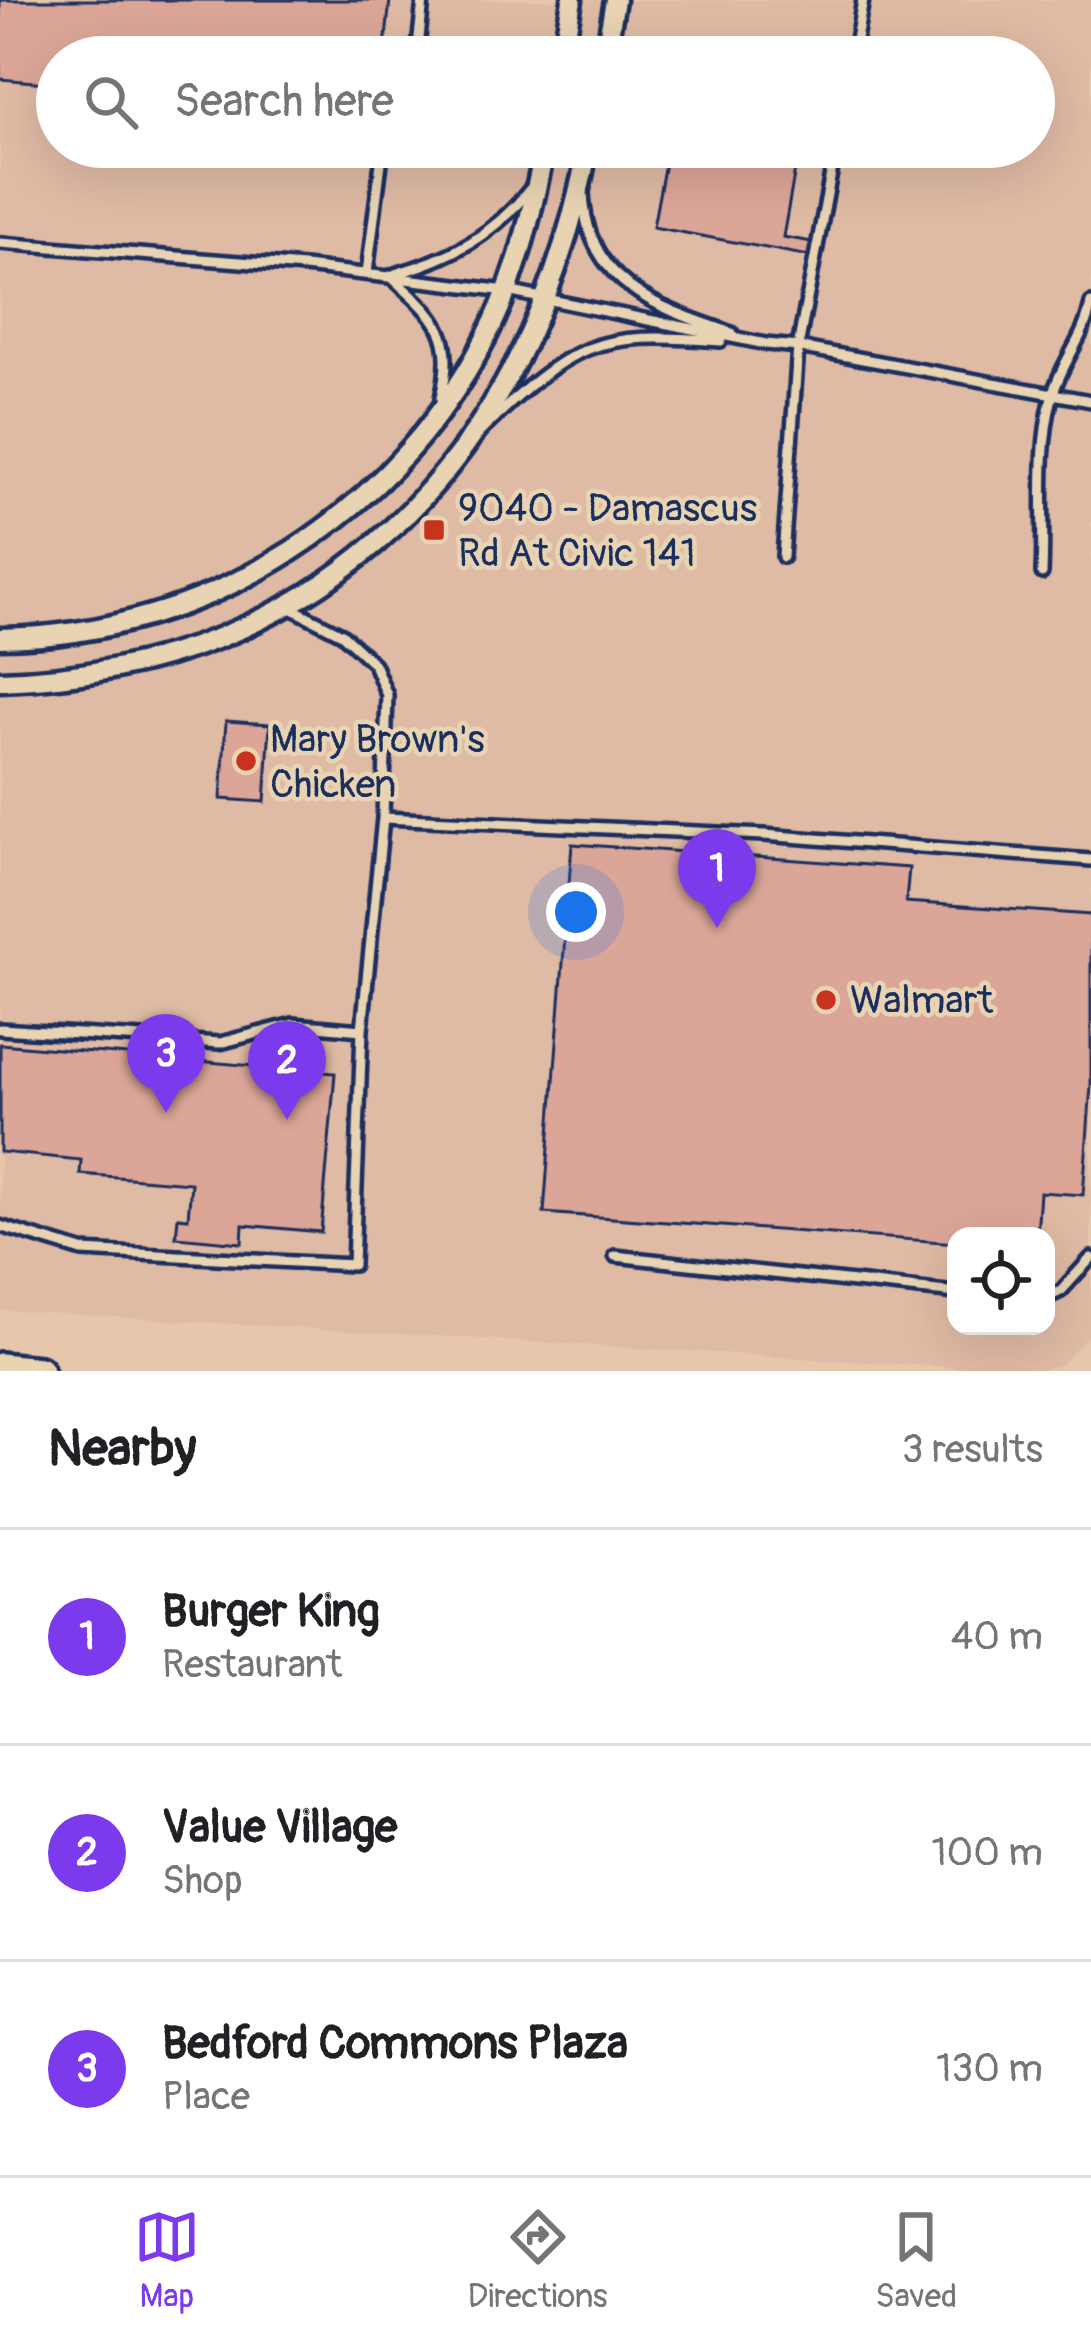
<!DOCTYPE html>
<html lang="en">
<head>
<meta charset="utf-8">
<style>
  body { margin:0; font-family:Pangolin,sans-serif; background:#f6f6f6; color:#202124 }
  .controls { position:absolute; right:36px; bottom:36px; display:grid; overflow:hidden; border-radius:24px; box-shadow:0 12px 48px #0002 }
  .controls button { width:108px; height:108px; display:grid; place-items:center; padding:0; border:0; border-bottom:3px solid #e0e0e0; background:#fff; color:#202124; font:60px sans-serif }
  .you { position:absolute; left:576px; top:912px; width:42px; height:42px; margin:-30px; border:9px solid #fff; border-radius:50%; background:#1a73e8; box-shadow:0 0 0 18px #1a73e833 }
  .badge { display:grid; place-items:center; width:78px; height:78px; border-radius:50%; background:#7c3aed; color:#fff; font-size:39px; font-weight:700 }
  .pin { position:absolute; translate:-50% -99px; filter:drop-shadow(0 3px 6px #0008) }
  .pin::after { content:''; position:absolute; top:63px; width:42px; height:36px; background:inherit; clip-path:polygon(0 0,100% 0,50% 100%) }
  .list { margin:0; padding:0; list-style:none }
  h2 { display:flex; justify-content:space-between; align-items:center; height:156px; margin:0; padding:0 48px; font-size:51px }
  h2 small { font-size:39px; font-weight:400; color:#757577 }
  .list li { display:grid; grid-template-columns:78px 1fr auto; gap:36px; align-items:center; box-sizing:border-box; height:216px; padding:0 48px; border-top:3px solid #e0e0e0 }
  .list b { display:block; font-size:45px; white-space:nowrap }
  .list p { margin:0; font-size:39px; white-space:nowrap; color:#757577 }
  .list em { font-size:39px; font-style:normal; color:#757577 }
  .icon { flex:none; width:66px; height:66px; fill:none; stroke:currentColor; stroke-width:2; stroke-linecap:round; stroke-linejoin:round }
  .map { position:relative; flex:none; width:1091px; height:1371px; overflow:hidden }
  .search { position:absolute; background:#fff; box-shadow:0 12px 48px #0002; left:36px; right:36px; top:36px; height:132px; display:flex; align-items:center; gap:30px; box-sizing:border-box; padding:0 42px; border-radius:66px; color:#757577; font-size:45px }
  .sheet { height:804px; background:#fff }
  nav { display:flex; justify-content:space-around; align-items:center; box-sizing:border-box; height:168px; border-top:3px solid #e0e0e0; background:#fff; font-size:33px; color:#757577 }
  nav a { display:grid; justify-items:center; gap:6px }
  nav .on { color:#7c3aed }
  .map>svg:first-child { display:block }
  .built { fill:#dfbaa4; fill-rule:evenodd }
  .building { fill:#dba698; stroke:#1b2f5e; stroke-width:3 }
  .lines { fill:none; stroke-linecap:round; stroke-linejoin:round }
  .service-casing { stroke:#1b2f5e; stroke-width:18 }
  .minor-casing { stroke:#1b2f5e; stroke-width:27 }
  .secondary-casing { stroke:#1b2f5e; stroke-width:36 }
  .service { stroke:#e8d3b2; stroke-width:9 }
  .minor { stroke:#e8d3b2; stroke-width:18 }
  .secondary { stroke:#e8d3b2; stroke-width:27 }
  .poi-dot { fill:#c8321e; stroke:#e8d3b2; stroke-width:4.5 }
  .labels { text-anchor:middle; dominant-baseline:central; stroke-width:9; stroke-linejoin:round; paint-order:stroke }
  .poi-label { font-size:39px; fill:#1b2f5e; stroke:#e8d3b2; text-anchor:start }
</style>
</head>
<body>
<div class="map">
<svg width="1091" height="1371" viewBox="0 0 1091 1371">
  <rect width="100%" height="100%" fill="#e6c7ab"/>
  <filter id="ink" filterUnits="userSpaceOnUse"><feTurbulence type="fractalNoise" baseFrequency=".00833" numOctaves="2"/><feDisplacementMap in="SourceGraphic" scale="24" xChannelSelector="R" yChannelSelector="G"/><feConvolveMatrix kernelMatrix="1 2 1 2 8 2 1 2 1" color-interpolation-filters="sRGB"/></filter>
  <g filter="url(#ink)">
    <!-- built -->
    <path class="built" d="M0,0H1091V1332L1060,1365L1041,1370H1001L0,1310ZM57,57H1034V147H57ZM956,1236H1046V1326H956Z"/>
    <!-- building -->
    <path class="building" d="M0,0H390L384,57H57V84L0,79Z
      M668,147H799L783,237L812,242L809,256L653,227Z
      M226,721L270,724L265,802L221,799Z
      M572,844L909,868L906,902L1091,915V1085L1083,1195L1040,1192L1037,1236H956V1243L544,1213Z
      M0,1044L335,1073L321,1232L243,1225L242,1243L176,1237L178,1217L188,1218L191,1183L80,1174L81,1160L0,1152Z"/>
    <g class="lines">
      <defs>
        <path id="service" d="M417,57L423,0
          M853,57L863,0
          M583,192C586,285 659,308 732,333
          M0,243L304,267L507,291L766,344L798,347L1091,401
          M367,273L383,147
          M395,274C451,258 494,235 530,189
          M390,276C437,318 456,332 441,398
          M481,431C573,342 594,331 721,341
          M783,557L798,347L836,147
          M1042,573C1045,515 1037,455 1052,397C1060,364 1085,338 1091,303
          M383,818L764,835L1091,860
          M0,1029L220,1043L293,1024L362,1030
          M0,1226L82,1251L353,1265L362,1030L383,818L387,695L374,664L342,634L287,606
          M615,1256L956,1293
          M1046,1298L1061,1291L1091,1258"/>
        <path id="minor" d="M562,57L572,0
          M605,57L615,0
          M0,638C210,636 404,512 494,321C520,266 533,206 545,147
          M0,681C325,672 530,456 588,147"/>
        <path id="secondary" d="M0,1367L39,1371"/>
      </defs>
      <!-- service casing -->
      <use href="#service" class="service-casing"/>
      <!-- minor casing -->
      <use href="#minor" class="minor-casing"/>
      <!-- secondary casing -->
      <use href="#secondary" class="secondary-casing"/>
      <!-- service -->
      <use href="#service" class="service"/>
      <!-- minor -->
      <use href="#minor" class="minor"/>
      <!-- secondary -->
      <use href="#secondary" class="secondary"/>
    </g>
  </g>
  <!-- markers -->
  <g class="poi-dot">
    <rect x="422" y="518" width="24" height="24" rx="6"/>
    <circle cx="246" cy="761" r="12"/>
    <circle cx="826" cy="1000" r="12"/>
  </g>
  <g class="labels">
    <!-- poi labels -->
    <g class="poi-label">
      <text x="458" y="508">9040 - Damascus<tspan x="458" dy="45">Rd At Civic 141</tspan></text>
      <text x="270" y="739">Mary Brown's<tspan x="270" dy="45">Chicken</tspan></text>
      <text x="850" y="1000">Walmart</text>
    </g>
  </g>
</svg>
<div class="controls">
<button><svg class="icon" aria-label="locate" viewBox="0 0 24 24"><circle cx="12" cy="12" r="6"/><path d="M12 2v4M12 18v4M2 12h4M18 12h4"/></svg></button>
</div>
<div class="you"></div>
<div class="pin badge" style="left:717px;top:928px">1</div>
<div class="pin badge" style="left:287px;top:1120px">2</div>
<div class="pin badge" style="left:166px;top:1113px">3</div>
<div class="search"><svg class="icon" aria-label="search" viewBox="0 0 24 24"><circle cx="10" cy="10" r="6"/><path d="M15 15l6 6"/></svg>Search here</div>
</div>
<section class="sheet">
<h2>Nearby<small>3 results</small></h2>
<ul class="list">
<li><span class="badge">1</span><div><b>Burger King</b><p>Restaurant</p></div><em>40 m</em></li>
<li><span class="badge">2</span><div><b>Value Village</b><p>Shop</p></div><em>100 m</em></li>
<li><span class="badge">3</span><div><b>Bedford Commons Plaza</b><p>Place</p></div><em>130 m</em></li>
</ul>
</section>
<nav>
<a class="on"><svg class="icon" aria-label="map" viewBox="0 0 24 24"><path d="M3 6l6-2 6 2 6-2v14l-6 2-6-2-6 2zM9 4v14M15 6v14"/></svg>Map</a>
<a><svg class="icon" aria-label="directions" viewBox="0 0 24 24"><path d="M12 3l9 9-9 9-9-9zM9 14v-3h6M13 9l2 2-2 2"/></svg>Directions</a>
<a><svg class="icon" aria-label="saved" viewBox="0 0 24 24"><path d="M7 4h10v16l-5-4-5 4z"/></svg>Saved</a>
</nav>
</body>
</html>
